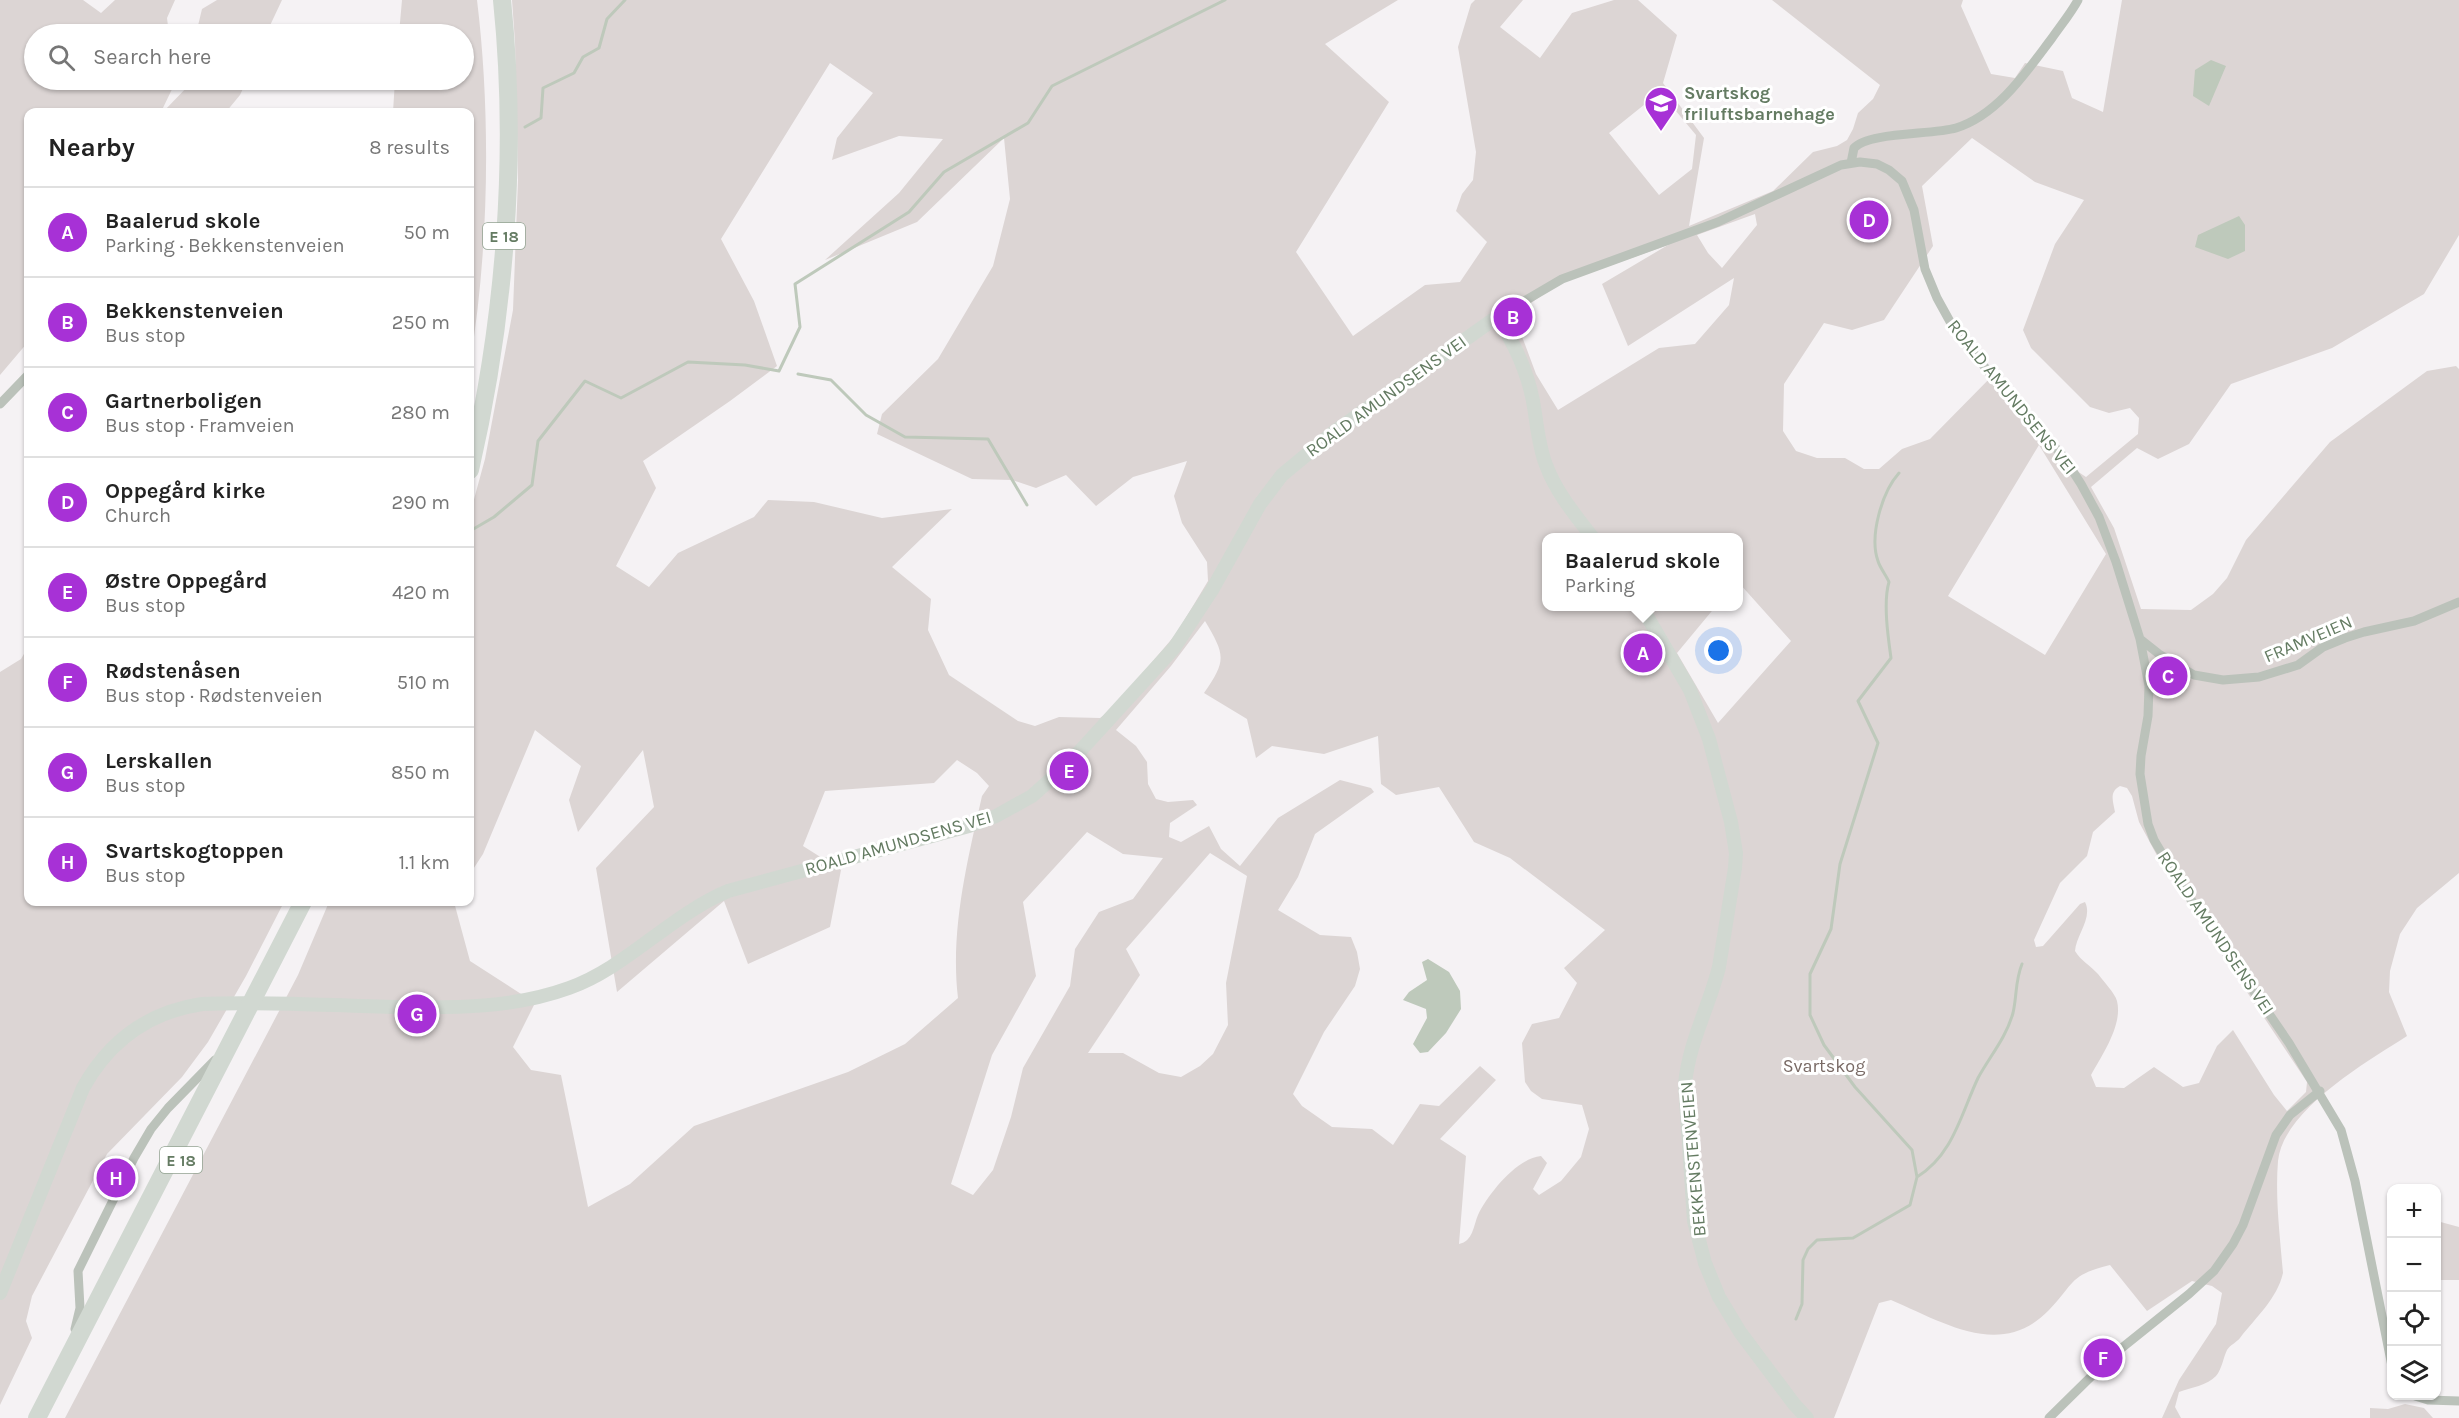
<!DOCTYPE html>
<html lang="en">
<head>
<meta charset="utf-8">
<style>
  body { margin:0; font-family:Karla,sans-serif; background:#f2f2f2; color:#222 }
  .controls { position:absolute; right:18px; bottom:18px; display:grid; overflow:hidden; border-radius:12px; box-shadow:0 2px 4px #0004 }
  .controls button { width:54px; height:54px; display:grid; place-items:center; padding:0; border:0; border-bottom:2px solid #e0e0e0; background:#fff; color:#222; font:30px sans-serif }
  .you { position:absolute; left:1719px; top:651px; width:21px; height:21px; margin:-15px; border:4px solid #fff; border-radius:50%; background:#1a73e8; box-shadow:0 0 0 9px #1a73e833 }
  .badge { display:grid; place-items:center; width:39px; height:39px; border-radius:50%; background:#a731d6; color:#fff; font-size:20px; font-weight:700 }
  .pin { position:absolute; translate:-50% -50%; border:3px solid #fff; box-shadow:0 2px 6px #0006 }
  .popup { position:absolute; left:1542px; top:533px; width:201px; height:78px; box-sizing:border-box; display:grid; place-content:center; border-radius:12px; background:#fff; filter:drop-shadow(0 2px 4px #0005); font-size:20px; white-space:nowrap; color:#767676 }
  .popup b { font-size:22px; color:#222 }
  .popup::after { content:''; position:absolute; left:50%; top:100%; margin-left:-12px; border:12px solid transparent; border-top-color:#fff }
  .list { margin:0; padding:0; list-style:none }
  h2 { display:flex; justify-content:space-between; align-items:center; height:78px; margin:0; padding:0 24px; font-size:26px }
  h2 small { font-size:20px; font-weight:400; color:#767676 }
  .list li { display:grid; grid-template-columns:39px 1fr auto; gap:18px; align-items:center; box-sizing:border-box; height:90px; padding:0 24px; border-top:2px solid #e0e0e0 }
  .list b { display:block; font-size:22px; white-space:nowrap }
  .list p { margin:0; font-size:20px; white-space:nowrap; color:#767676 }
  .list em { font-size:20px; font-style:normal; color:#767676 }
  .icon { flex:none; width:33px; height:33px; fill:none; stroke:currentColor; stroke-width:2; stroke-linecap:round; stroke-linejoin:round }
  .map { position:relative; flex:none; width:2459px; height:1418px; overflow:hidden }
  .search { position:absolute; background:#fff; box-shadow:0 2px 4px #0004; left:24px; top:24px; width:450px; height:66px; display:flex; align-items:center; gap:15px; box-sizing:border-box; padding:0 21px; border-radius:33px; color:#767676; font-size:22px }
  .panel { position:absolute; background:#fff; box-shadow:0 2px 4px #0004; left:24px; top:108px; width:450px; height:798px; border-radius:12px }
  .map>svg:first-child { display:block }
  .green { fill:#dcd5d4; fill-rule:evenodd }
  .water { fill:#bec9bb }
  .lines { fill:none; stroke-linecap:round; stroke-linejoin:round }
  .stream { stroke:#bec9bb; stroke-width:3 }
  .street { stroke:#bbc2ba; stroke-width:9 }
  .secondary { stroke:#d1d8d1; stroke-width:14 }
  .highway { stroke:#d1d8d1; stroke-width:18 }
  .labels { text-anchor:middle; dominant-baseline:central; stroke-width:6; stroke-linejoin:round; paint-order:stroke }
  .shield { fill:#fff; stroke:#92a391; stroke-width:1.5 }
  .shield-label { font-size:16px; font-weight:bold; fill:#647b62 }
  .poi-label { font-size:18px; font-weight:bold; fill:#647b62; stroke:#fff; text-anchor:start }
  .street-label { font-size:18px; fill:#647b62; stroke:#fff }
  .park-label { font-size:18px; fill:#796a65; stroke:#fff }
</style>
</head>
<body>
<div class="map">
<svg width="2459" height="1418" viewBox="0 0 2459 1418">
  <rect width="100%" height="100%" fill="#f5f2f4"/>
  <!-- green -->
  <path class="green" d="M0,0H83L101,13L115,0H175L167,18L169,34H34V80H174L175,83L161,112H28V342L0,375Z
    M217,0H282L266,34H196L202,9Z
    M402,0H477C491,115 489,249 470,363V112H393L395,80H464V34H399Z
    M512,0H1398L1325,44L1389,102L1296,252L1353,336L1425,285L1460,282L1487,242L1456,211L1462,194L1473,180L1476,152L1458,47L1471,4L1475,0H1523L1500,27L1540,58L1572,13L1614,0H1638L1677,35L1663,83L1704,138L1689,226L1773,191L1813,152L1837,146L1847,140L1853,129L1858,113L1873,99L1880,85L1772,0H1963L1961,6L1991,74L2015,78L2025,63L2063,71L2072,98L2103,112L2122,0H2459V235L2424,294L2332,348L2231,384L2189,444L2158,459L2137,448L2091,487L2114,528L2141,609L2191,610L2213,594L2227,578L2246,540L2330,442L2427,371L2456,366L2459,369V873L2417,908L2400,934L2390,971L2389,992L2407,1036C2368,1061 2283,1110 2278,1161C2275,1198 2280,1236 2283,1273C2277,1299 2256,1317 2240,1338C2237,1342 2230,1345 2227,1350C2223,1358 2222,1369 2216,1376C2208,1385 2190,1388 2179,1392L2175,1407L2181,1418H2162L2179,1380L2216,1324L2222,1293L2212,1286L2192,1281L2147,1311L2110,1265C2069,1275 2075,1283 2049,1310C2001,1360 1943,1322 1891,1300L1879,1303L1834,1418H65L298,975L329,902H454L470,961L535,1003L513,1047L531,1070L561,1075L588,1207L630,1184L694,1126L848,1072L905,1044L958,998C950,931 967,862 982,796L989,786L977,773L957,760L934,783L825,791L803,846L841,870L830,927L748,964L724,901L617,992L596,868L654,807L643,750L578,832L569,800L581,766L535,730L483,854L470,874V514L485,459L513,310L518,180L515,42ZM830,63L873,93L837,138L832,160L899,136L943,139L899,193L825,260L917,222L1004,138L1010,199L993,266L938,359L882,414L877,434L972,479L1012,480L1036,488L1066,475L1096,506L1133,477L1187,461L1174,496L1182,523L1207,562L1208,581L1176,634L1112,709L1100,718L1059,717L1035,726L1018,721L949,675L928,630L931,599L892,567L952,509L882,518L814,502L768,500L754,517L678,553L649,587L616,566L656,488L643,461L730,401L777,366L754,301L721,239ZM1660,92L1696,135L1692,169L1659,195L1609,133ZM1972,138L2035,182L2084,200L2055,244L2023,330L2031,348L2090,407L2109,413L2130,408L2139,418L2138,434L2086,477L2077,471L2046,430L1995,373L1930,439L1902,449L1879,469H1864L1845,458H1817L1796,451L1783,431L1784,384L1824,323L1852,330L1884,320L1933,246L1922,186ZM1755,214L1757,225L1722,268L1708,253L1697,235ZM1668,245L1602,284L1628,346L1734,278L1729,305L1695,344L1659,348L1558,410L1536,374L1514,315L1558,284ZM2039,445L2106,554L2045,655L1948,596ZM1547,538H1739V583L1791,641L1718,723L1677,653L1716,606H1547ZM1205,621C1225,655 1227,660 1204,693L1247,719L1256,758L1272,746L1324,754L1378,736L1381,784L1396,795L1439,787L1474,842L1510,858L1605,930L1564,968L1577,983L1559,1018L1532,1024L1522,1043L1525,1082L1531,1091L1542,1099L1582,1105L1589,1129L1581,1157L1561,1181L1539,1195L1533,1189L1547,1163L1541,1156C1517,1158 1488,1194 1478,1215C1473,1227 1473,1241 1459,1244L1466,1156L1440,1139L1496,1080L1480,1066L1439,1106L1420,1104L1393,1145L1372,1129L1332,1127L1302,1106L1293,1094L1324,1032L1355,986L1360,969L1357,952L1351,937L1320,935L1278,910L1298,877L1315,834L1374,792L1371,788L1340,780L1278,818L1240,866L1221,849L1209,826L1181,842L1169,837L1170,823L1197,805L1193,800L1168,802L1156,799L1148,784L1147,762L1136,746L1116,730L1171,666ZM2120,786L2127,788L2132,796L2139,822L2161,863L2307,1082L2306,1092L2287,1111L2274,1095L2233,1030L2217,1046L2199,1083L2183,1087L2154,1067L2124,1088L2096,1087L2091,1075C2102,1055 2123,1025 2117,1001C2115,993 2103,981 2098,974C2091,966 2081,961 2075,951C2076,935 2093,918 2085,902L2080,904L2043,946L2036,947L2034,940L2060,883L2087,856L2093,832L2115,812C2113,801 2109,792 2120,786ZM1087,832L1123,854L1163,858L1133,899L1099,912L1075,949L1070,986L1023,1068L1011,1117L993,1170L973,1195L951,1184L992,1055L1036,976L1023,902ZM1210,853L1247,876L1226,983L1228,1025L1213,1054L1200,1066L1181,1077L1159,1073L1123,1053H1088L1140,975L1126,949Z
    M191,80H247L240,95L226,112H163L191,83Z
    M28,647V902H284L246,976L208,1042L182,1077L107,1154L32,1296L26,1321L32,1338L0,1405V672L21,659Z
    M2437,1221L2459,1227V1280H2437Z
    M2405,1404L2424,1408L2433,1418H2370V1408L2388,1409Z"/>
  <!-- water -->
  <path class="water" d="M2211,60L2226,66L2209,106L2193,96L2195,70Z
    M2239,216L2245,225V251L2228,259L2195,247L2198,235Z
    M1428,959L1449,972L1460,991L1461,1009L1446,1033L1428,1052L1420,1053L1413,1044L1427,1018L1426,1009L1403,1000L1409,992L1427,980L1422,962Z"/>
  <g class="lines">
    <!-- stream -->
    <path class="stream" d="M525,127L541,118L543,88L574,73L583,57L599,48L607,19L625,0
      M798,374L831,380L866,415L905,437L988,439L1027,505
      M470,531L494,517L532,485L538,441L585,381L621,398L688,362L745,365L779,371L800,327L795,284L909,212L944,172L1028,123L1052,86L1225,0
      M1917,1177C1953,1155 1961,1114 1978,1078C1990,1056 2006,1038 2013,1013C2017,996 2015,981 2022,964
      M1796,1319L1802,1304L1803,1260L1808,1249L1817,1240L1853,1238L1910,1205L1917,1177L1912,1150L1855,1087L1824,1045L1810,1015V974L1831,929L1840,864L1878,743L1858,701L1891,658C1888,637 1883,602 1889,582C1886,575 1880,568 1878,561C1869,536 1882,492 1899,473"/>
    <!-- street -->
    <path class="street" d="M1851,163L1854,148C1868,132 1932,135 1956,128C1998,115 2027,71 2052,38C2061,25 2071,13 2078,0
      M1497,317L1562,279L1718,222L1841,165L1860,162L1877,164L1889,170L1902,181L1914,210L1925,269L1937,298L1953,327L2003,390L2063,456L2081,484L2099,517L2116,562L2140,639L2149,686L2148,716L2141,756L2140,774L2148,824L2154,840L2179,882L2289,1043L2341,1130L2355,1181L2392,1366
      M0,404L28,375
      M2140,639L2159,654L2194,675L2223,680L2259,677L2298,665L2323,647L2345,638L2364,632L2414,621L2459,602
      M75,1329L80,1308L78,1271L134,1158L151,1129L168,1108L215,1060
      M2415,1396L2428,1400L2459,1401
      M2049,1418L2113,1355L2189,1294L2214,1271L2233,1244L2243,1225L2276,1135L2290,1115L2320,1091"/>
    <!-- secondary -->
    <path class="secondary" d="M1641,606L1690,690L1709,739L1731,822L1736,853L1735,868L1719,967C1709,1007 1689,1042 1685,1084L1694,1221L1705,1263L1719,1297L1740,1332L1794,1404L1807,1418
      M0,1293L83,1088C109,1041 149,1012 202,1004C267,1001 333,1006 398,1007C456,1008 514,1008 569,988C626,968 669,916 728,891L969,826L996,816L1032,796L1071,761L1174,648L1212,590L1260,504L1282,475L1334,432L1497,317C1515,344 1527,370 1533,401C1537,423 1538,444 1546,465C1556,492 1575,515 1593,538"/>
    <!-- highway -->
    <path class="highway" d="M470,470C505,318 518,155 502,0
      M37,1418L303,902"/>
  </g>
  <!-- icons -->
  <defs>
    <symbol id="school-pin" viewBox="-11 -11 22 30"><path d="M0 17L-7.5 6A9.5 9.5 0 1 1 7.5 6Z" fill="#a731d6" stroke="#fff"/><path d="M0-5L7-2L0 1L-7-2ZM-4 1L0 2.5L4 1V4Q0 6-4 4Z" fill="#fff"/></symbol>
  </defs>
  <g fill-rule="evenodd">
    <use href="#school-pin" x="1642" y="84" width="38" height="52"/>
  </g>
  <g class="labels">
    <!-- shield labels -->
    <g class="shield">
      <rect x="483" y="223" width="42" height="26" rx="4.5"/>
      <rect x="160" y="1147" width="42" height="26" rx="4.5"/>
    </g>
    <g class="shield-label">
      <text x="504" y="236">E 18</text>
      <text x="181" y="1160">E 18</text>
    </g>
    <!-- poi labels -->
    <g class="poi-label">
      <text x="1684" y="93">Svartskog<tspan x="1684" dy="21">friluftsbarnehage</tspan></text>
    </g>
    <!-- street labels -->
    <g class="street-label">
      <text transform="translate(1386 396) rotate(-36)">ROALD AMUNDSENS VEI</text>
      <text transform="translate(2012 397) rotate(51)">ROALD AMUNDSENS VEI</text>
      <text transform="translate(2308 639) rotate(-23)">FRAMVEIEN</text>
      <text transform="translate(898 843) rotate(-16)">ROALD AMUNDSENS VEI</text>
      <text transform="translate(2216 933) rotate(56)">ROALD AMUNDSENS VEI</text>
      <text transform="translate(1693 1159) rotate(-95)">BEKKENSTENVEIEN</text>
    </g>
    <!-- park labels -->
    <g class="park-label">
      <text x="1824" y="1066">Svartskog</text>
    </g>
  </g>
</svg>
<div class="controls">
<button>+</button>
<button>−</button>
<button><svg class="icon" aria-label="locate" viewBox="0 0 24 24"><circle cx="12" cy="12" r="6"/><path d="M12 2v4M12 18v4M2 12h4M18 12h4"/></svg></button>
<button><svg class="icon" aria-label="layers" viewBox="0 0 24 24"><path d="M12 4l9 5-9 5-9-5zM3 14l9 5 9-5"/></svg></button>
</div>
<div class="you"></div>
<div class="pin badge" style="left:1643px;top:653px">A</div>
<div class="popup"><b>Baalerud skole</b>Parking</div>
<div class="pin badge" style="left:1513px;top:317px">B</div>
<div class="pin badge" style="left:2168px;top:676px">C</div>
<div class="pin badge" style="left:1869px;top:220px">D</div>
<div class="pin badge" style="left:1069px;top:771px">E</div>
<div class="pin badge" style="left:2103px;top:1358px">F</div>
<div class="pin badge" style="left:417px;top:1014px">G</div>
<div class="pin badge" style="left:116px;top:1178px">H</div>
<div class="search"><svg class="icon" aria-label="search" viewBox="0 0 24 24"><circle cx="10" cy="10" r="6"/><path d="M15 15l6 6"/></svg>Search here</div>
<section class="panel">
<h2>Nearby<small>8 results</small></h2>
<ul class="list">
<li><span class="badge">A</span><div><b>Baalerud skole</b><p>Parking · Bekkenstenveien</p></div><em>50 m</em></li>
<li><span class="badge">B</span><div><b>Bekkenstenveien</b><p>Bus stop</p></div><em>250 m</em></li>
<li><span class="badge">C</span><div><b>Gartnerboligen</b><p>Bus stop · Framveien</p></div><em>280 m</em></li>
<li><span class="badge">D</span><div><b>Oppegård kirke</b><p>Church</p></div><em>290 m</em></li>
<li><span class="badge">E</span><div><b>Østre Oppegård</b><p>Bus stop</p></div><em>420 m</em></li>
<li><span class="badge">F</span><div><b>Rødstenåsen</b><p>Bus stop · Rødstenveien</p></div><em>510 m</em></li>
<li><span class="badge">G</span><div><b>Lerskallen</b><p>Bus stop</p></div><em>850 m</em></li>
<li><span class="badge">H</span><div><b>Svartskogtoppen</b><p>Bus stop</p></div><em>1.1 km</em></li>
</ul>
</section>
</div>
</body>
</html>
